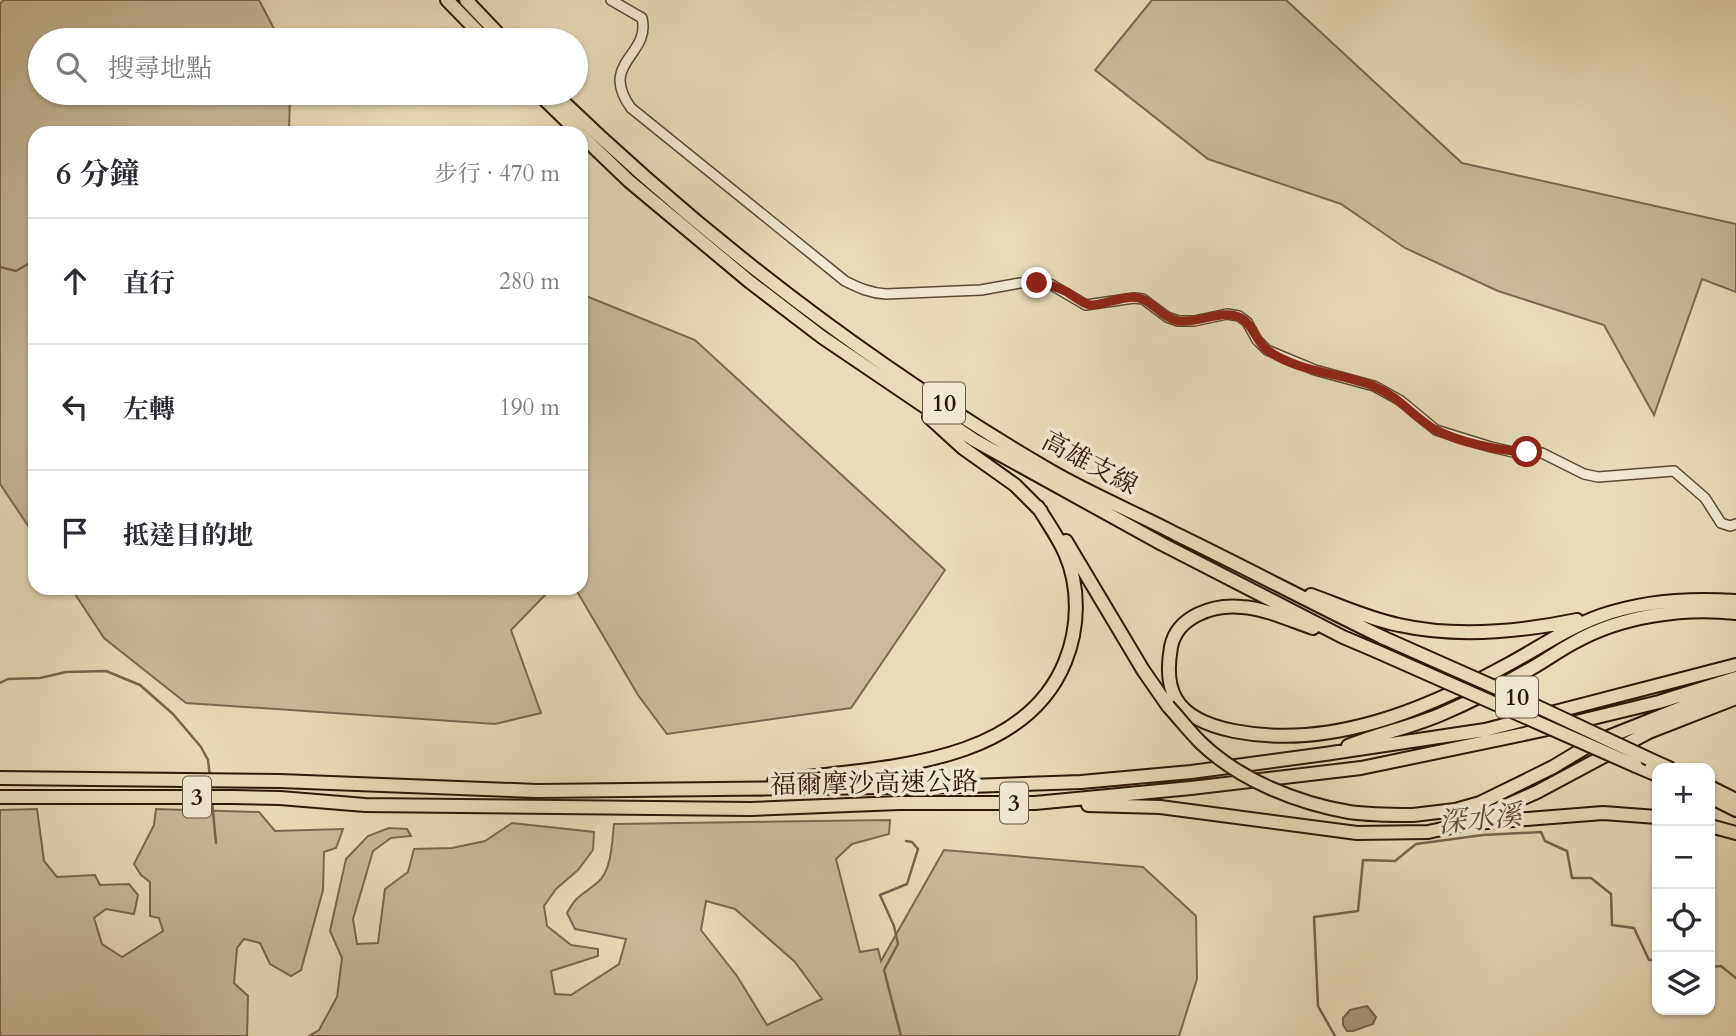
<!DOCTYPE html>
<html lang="zh-TW">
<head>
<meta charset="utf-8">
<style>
  body { margin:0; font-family:Cardo,"Noto Serif TC",serif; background:#f2f2f3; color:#2b2b33 }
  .controls { position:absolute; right:21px; bottom:21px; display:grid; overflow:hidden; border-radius:14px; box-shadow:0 2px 5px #0004 }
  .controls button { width:63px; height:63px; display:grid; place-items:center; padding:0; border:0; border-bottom:2px solid #e1e1e2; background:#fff; color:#2b2b33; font:35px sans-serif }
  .stop { position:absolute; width:21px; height:21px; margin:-16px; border:5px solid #8f2418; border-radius:50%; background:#fff }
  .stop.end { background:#8f2418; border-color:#fff; box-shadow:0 2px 7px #0008 }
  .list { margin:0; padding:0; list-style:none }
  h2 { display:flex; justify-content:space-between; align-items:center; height:91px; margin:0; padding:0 28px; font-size:30px }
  h2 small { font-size:23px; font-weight:400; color:#7c7c81 }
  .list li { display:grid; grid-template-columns:46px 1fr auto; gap:21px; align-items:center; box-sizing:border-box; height:126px; padding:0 28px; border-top:2px solid #e1e1e2 }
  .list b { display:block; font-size:26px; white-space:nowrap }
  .list em { font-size:23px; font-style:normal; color:#7c7c81 }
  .icon { flex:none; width:38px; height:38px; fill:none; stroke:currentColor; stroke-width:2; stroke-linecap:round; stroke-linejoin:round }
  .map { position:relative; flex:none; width:1736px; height:1036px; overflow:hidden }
  .search { position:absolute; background:#fff; box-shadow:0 2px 5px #0004; left:28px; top:28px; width:560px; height:77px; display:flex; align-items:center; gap:18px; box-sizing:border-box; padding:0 24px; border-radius:38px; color:#7c7c81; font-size:26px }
  .panel { position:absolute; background:#fff; box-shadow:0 2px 5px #0004; left:28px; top:126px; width:560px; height:469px; border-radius:21px }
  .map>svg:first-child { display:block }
  .green { fill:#c8ba9b; stroke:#7a6852; stroke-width:2; fill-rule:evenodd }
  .water { fill:#a8987d; stroke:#77644e; stroke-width:2 }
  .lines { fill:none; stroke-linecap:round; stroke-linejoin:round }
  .stream { stroke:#77644e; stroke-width:2.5 }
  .tertiary-casing { stroke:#5c4834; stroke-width:12 }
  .motorway-casing { stroke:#2d1708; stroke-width:16 }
  .tertiary { stroke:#f0e8d2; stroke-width:9 }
  .motorway { stroke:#e8dbb9; stroke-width:12 }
  .motorway-bridge-casing { stroke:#2d1708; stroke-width:16; stroke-linecap:butt }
  .motorway-bridge { stroke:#e8dbb9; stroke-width:12 }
  .route { stroke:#8f2418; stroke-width:9 }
  .labels { text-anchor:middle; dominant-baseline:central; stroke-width:7; stroke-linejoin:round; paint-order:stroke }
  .shield { fill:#f0e8d2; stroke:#685645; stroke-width:2 }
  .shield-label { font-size:24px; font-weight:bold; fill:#2d1708 }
  .street-label { font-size:26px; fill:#2d1708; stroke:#f0e8d2 }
  .water-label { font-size:28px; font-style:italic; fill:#5e4b37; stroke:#f0e8d2 }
</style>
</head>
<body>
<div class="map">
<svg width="1736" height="1036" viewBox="0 0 1736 1036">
  <rect width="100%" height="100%" fill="#e8dbb9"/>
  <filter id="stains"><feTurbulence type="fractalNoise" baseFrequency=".00286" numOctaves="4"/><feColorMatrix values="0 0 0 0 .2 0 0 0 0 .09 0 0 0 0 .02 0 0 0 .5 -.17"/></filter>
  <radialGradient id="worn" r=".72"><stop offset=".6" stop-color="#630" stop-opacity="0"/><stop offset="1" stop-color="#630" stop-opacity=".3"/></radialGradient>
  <!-- green -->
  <path class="green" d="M4,0H259L280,40H40V93H290L289,133H35V536L0,484V4Z
    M1152,0H1286L1462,163L1736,224V292L1702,279L1654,415L1604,325L1498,291L1405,248L1341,204L1208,159L1095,70Z
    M581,294L695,340L945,570L851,708L667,734L638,695L575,588H581Z
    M71,588H552L511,630L541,713L495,724L186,703L104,638Z
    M37,809L44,861L57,877L95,875L100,885L129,884L138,895L134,914L106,909L94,918L102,944L122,957L163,931L159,918L150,916V882L141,875L134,864L154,825L156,809L259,812L275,831L343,829L336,848L324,852L323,890L301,970L291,976L270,964L260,943L244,939L237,948L234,983L248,996L247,1036H0V810Z
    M890,820L889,834L852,844L836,859L860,952L878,949L881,961L944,850L1143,867L1196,916L1197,979L1179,1036H309L319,1030L337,997L342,958L330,931L346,859L368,836L389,828L407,829L411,836L391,838L373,851L353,919L357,944L378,943L385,889L408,872L414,849L452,848L485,841L512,823L594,832L593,850L578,870L556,889L544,906L547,926L571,945L598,949V956L551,971L555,994L571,995L619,964L626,939L575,929L567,913C578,893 582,896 598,882C612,870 612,841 614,824ZM706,901L735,909L795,962L822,999L767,1025L737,976L701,930Z"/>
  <!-- water -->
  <path class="water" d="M1367,1006L1376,1017L1373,1024L1353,1031H1347L1343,1025V1018L1350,1010Z"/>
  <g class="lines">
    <!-- stream -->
    <path class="stream" d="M0,267L16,271L35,260
      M0,683L8,679L40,678L66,672L106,671L140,685L173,714L201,747L208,760L210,777
      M212,801L216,843
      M1710,967L1721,966L1736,978
      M901,1036L884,970L898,944L894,926L880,895L907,884L918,849L912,842L906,841
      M1335,1036L1318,1006L1314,917L1358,911L1363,860L1395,861L1416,844L1483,835L1541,832L1545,841L1567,851L1572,878H1591L1611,894L1612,925L1634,928L1649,960H1657"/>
    <defs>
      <path id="tertiary" d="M611,0L642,18C651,56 598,62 631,108L845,281C859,288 870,293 886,294L981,290L1020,283H1037L1050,284L1086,305L1134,298L1143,299L1167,317L1178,321H1194L1227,314L1239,316L1247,322L1257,340L1267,350L1315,370L1374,386L1401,401L1436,430L1491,447L1513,452L1542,453L1584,474L1598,477L1674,471L1705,498L1721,523L1730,526L1736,524"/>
      <path id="motorway" d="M447,0L486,40
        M466,0L504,40
        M538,93L579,133
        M554,93C703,237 870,365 1049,470C1090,494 1134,512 1176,534C1246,568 1314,604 1384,638
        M581,135L629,181L750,282L822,337L974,440L1162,544L1343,637L1376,651
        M929,417L963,448L1015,485L1041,511
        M1066,541L1143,670L1168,706
        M1311,595C1339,605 1369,619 1399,625C1457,638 1519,632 1577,620
        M1313,628C1292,621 1264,608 1242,607C1214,604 1177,616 1171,647C1168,664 1167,684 1176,699C1187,718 1214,727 1234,731C1329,750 1425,710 1507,665C1537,649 1567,628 1600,616C1642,601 1692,598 1736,601
        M1348,746C1380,733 1413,727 1444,713C1472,701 1499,687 1525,672C1542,663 1558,651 1575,642C1621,616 1684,607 1736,613
        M1649,759L1669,768
        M1636,766L1657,775
        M0,778L280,781L537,791L971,786L1081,782L1191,772L1325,754L1485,730L1736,665
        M774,781C871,767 1021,770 1065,662C1079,628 1080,587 1065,553C1058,537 1047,522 1038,507
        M1710,787L1736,800
        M0,797H233L280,798L365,805L751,809L899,803H1035L1191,788L1361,768L1543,730L1659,702L1736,678
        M1710,797L1736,810
        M1088,805L1160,807L1357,833L1428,832L1465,824L1537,792L1649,732L1736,698
        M1413,815L1455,810L1480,803L1553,767L1593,743L1736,686
        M1475,823L1603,813L1657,817
        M1710,826L1736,833"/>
    </defs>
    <!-- tertiary casing -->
    <use href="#tertiary" class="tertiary-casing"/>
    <!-- motorway casing -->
    <use href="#motorway" class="motorway-casing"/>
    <!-- tertiary -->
    <use href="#tertiary" class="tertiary"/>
    <!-- motorway -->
    <use href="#motorway" class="motorway"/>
    <defs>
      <path id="motorway-bridge" d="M1384,638L1508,693L1649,759
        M1376,651L1636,766
        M1168,706C1179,718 1189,731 1200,742C1239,780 1297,803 1349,812C1370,815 1392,815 1413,815"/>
    </defs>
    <!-- motorway-bridge casing -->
    <use href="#motorway-bridge" class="motorway-bridge-casing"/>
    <!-- motorway-bridge -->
    <use href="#motorway-bridge" class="motorway-bridge"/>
  </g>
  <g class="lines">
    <!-- route -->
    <path class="route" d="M1037,283C1048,284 1057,287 1067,292C1074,296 1082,304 1090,305C1106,305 1127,293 1142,299C1155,304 1163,318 1178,321C1199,324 1223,308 1241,318C1253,324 1256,342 1267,350C1297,372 1340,373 1373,386C1400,397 1411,415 1434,429C1457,442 1500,451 1527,452"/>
  </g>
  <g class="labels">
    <!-- shield labels -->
    <g class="shield">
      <rect x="923" y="382.5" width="42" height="41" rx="5"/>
      <rect x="1496" y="676.5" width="42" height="41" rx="5"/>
      <rect x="183" y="776.5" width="28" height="41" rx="5"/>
      <rect x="1000" y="782.5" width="28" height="41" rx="5"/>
    </g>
    <g class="shield-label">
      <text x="944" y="403">10</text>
      <text x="1517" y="697">10</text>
      <text x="197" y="797">3</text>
      <text x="1014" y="803">3</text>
    </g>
    <!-- street labels -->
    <g class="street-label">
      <text transform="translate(1090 463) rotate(28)">高雄支線</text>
      <text transform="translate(874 783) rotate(-1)">福爾摩沙高速公路</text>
    </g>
    <!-- water labels -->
    <g class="water-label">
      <text transform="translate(1480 819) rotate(-6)">深水溪</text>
    </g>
  </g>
  <rect width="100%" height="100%" filter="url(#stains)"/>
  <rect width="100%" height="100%" fill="url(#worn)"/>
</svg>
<div class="controls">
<button>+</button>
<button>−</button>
<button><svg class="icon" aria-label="locate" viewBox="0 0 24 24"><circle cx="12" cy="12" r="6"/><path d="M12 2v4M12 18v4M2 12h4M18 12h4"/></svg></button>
<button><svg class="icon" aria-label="layers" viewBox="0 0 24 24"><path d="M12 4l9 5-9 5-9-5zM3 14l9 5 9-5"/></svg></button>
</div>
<div class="stop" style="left:1527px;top:452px"></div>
<div class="stop end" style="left:1037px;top:283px"></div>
<div class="search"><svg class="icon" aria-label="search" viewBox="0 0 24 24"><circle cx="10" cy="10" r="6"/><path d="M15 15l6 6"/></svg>搜尋地點</div>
<section class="panel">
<h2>6 分鐘<small>步行 · 470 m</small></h2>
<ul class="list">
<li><svg class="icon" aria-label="ahead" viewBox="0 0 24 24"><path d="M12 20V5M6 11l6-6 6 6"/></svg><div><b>直行</b></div><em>280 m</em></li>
<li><svg class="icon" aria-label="left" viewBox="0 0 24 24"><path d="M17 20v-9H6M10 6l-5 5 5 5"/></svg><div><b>左轉</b></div><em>190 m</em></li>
<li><svg class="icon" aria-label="arrive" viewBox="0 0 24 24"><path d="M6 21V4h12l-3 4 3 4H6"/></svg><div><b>抵達目的地</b></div></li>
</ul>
</section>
</div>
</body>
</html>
